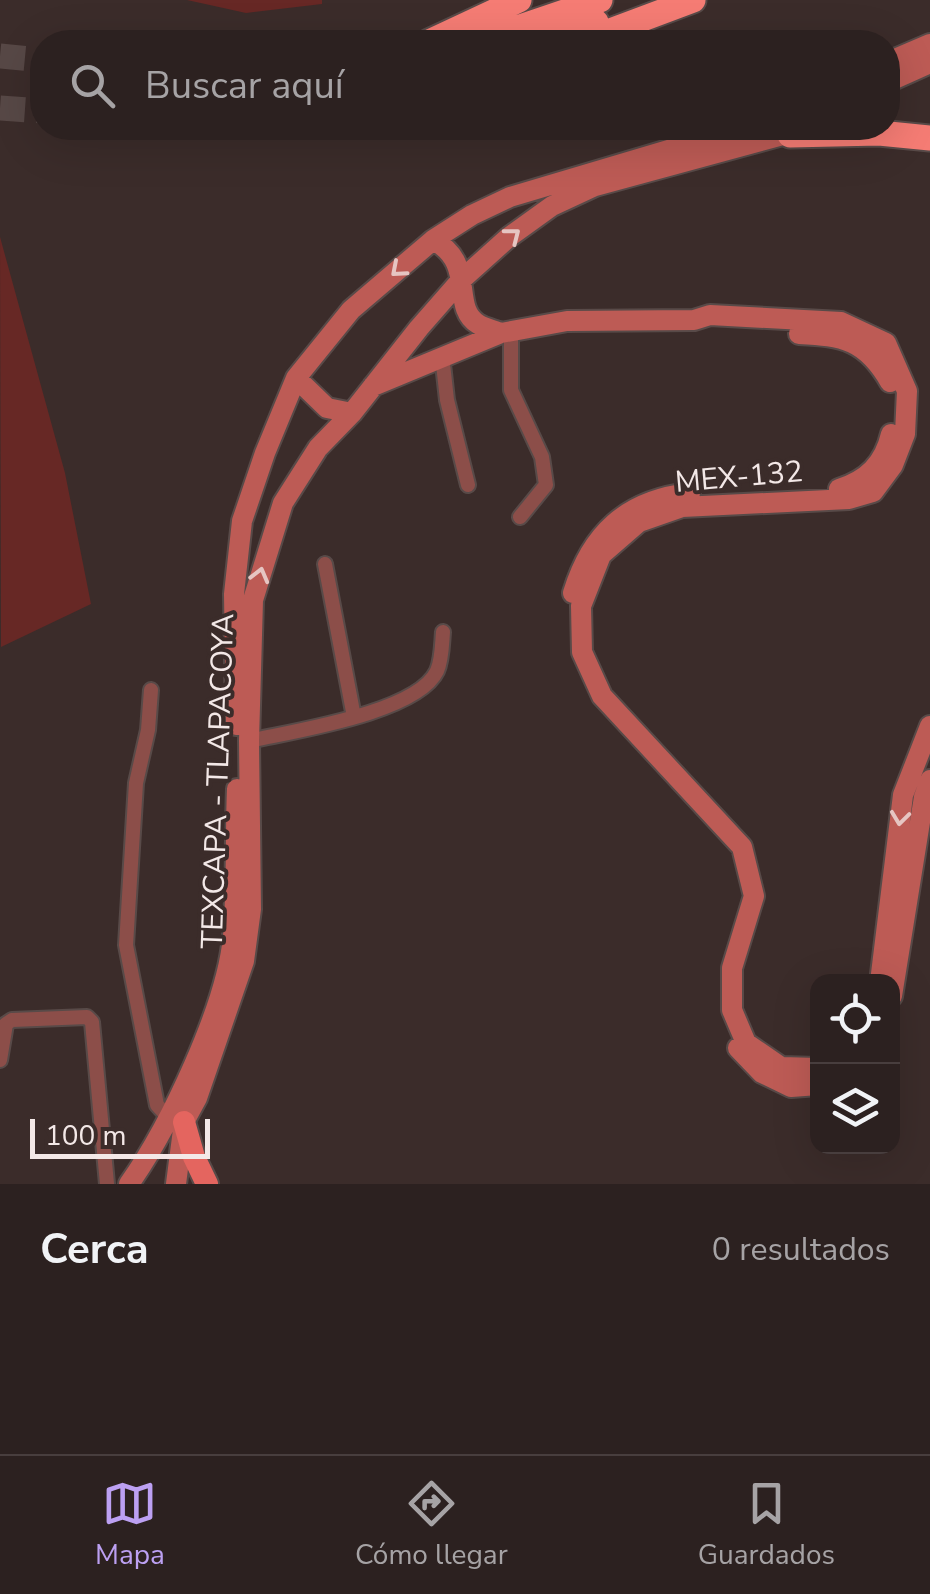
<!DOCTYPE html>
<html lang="es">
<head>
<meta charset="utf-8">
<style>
  body { margin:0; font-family:"Nunito Sans",sans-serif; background:#342929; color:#f1f3f6 }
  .controls { position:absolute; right:30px; bottom:30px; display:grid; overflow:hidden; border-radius:20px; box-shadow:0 10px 40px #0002 }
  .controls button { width:90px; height:90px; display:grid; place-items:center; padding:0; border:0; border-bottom:2px solid #483e3e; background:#2c2120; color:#f1f3f6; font:50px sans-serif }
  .scale { position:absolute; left:30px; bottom:25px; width:180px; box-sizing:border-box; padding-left:10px; border:5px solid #f3e8e7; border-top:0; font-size:28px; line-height:35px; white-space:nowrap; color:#f3e8e7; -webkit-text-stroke:8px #3b2c2a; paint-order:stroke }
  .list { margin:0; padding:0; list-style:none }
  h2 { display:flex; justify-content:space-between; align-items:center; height:130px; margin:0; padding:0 40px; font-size:42px }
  h2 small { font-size:32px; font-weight:400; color:#a6a3a5 }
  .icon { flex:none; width:55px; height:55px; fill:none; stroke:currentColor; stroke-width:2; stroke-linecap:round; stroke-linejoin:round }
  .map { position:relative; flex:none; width:930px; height:1184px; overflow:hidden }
  .search { position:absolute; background:#2c2120; box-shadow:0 10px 40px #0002; left:30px; right:30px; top:30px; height:110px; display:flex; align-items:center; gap:25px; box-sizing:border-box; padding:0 35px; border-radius:40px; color:#a6a3a5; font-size:38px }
  .sheet { height:270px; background:#2c2120 }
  nav { display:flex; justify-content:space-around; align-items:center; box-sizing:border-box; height:140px; border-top:2px solid #483e3e; background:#2c2120; font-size:28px; color:#a6a3a5 }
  nav a { display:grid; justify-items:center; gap:5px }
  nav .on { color:#bca0f2 }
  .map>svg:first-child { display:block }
  .green { fill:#672825 }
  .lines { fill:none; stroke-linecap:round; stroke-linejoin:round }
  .highway-tunnel { stroke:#574846; stroke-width:25; stroke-dasharray:25 12; stroke-linecap:butt }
  .street-casing { stroke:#584a48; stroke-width:18 }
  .secondary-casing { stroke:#584a48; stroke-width:24 }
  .primary-casing { stroke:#584a48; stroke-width:26 }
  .highway-casing { stroke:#584a48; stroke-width:29 }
  .street { stroke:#8c4e49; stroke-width:14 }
  .secondary { stroke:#bd5b55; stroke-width:20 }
  .primary { stroke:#e4655f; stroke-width:22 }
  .highway { stroke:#f57c74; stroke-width:25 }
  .oneway { stroke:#e6c5c2 }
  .labels { text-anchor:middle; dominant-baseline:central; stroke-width:8; stroke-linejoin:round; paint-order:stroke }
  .street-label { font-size:30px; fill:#f3e8e7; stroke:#3b2c2a }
</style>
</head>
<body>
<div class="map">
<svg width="930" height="1184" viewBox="0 0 930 1184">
  <rect width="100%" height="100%" fill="#3b2c2a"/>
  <!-- green -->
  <path class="green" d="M187,0H322V4L246,13Z
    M0,237L65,473L91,604L1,647Z"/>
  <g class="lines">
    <!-- highway-tunnel -->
    <path class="highway-tunnel" d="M0,56L42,60
      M0,108L42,111"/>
    <defs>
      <path id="street" d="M511,331V390L542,457L546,485L520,517
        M442,355L447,400L468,485
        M325,564L354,717
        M151,690L148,730L136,783L126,945L157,1105L169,1118L176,1120
        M249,741C293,731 417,713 437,671C442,660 442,644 443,632
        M0,1060L6,1024L12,1020L87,1017L92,1022L107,1184"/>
      <path id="secondary" d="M888,62L930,44
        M888,82L930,63
        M433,240C477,263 450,307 478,324C484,328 494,330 501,333
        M799,334C843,336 866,340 890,382
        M296,378L327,408L352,413
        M373,386L501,333L567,321L694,320L710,315L841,322L886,343L907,391L905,434L893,465L873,492L849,499L682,507L639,522L601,555L581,606L582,652L602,696L742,847L754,896L732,968V1010L746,1043L781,1067L818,1068
        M839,489C867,480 884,464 891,434
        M573,593C591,534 626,500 690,493
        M236,725L234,594L242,521L265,453L296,378L351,310L433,240L472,215L510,197L742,128
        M880,982L903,795L930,726
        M892,996L924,797L930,780
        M738,1048L762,1073L791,1087L818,1085
        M129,1184C170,1126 227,1006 233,936C237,887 235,837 237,789
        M176,1184L184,1122L197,1098L244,961L251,909L249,741L253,600L283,503L318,448L352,413L419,328L461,280L509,237L552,206L595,186L801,130"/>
      <path id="primary" d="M184,1122L194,1157L207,1184"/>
      <path id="highway" d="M429,42L519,0
        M450,42L514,29L600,0
        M540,42L596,22
        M581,42L693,0
        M790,135L879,133L930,138"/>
    </defs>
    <!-- street casing -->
    <use href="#street" class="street-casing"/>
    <!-- secondary casing -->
    <use href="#secondary" class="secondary-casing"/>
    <!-- primary casing -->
    <use href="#primary" class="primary-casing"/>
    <!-- highway casing -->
    <use href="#highway" class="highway-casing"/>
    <!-- street -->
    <use href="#street" class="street"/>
    <!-- secondary -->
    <use href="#secondary" class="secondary"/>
    <!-- primary -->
    <use href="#primary" class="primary"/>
    <!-- highway -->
    <use href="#highway" class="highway"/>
  </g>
  <!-- one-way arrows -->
  <defs><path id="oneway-chevron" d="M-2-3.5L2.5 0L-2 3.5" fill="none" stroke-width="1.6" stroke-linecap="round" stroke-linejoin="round" transform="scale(2.5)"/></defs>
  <g class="oneway">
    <use href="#oneway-chevron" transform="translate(513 235) rotate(-38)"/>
    <use href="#oneway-chevron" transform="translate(398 270) rotate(139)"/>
    <use href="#oneway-chevron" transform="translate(260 575) rotate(-75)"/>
    <use href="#oneway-chevron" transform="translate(900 818) rotate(97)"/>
  </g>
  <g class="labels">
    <!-- street labels -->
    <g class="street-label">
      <text transform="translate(739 477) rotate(-5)">MEX-132</text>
      <text transform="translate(218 781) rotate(-88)">TEXCAPA - TLAPACOYA</text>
    </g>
  </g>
</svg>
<div class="controls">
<button><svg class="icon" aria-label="locate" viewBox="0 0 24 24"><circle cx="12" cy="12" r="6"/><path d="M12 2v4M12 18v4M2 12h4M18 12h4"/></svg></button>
<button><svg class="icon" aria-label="layers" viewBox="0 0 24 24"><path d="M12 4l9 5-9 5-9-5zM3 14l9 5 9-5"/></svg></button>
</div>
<div class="scale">100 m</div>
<div class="search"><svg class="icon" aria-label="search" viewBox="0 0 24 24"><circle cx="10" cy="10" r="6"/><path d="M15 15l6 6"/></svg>Buscar aquí</div>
</div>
<section class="sheet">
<h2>Cerca<small>0 resultados</small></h2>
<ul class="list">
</ul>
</section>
<nav>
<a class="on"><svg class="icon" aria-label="map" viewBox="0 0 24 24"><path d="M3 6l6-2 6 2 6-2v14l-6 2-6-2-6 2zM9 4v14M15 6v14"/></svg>Mapa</a>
<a><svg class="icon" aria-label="directions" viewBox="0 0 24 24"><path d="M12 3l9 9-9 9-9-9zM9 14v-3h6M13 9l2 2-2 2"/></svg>Cómo llegar</a>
<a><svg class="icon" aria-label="saved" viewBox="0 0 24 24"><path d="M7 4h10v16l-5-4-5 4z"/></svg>Guardados</a>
</nav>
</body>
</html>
